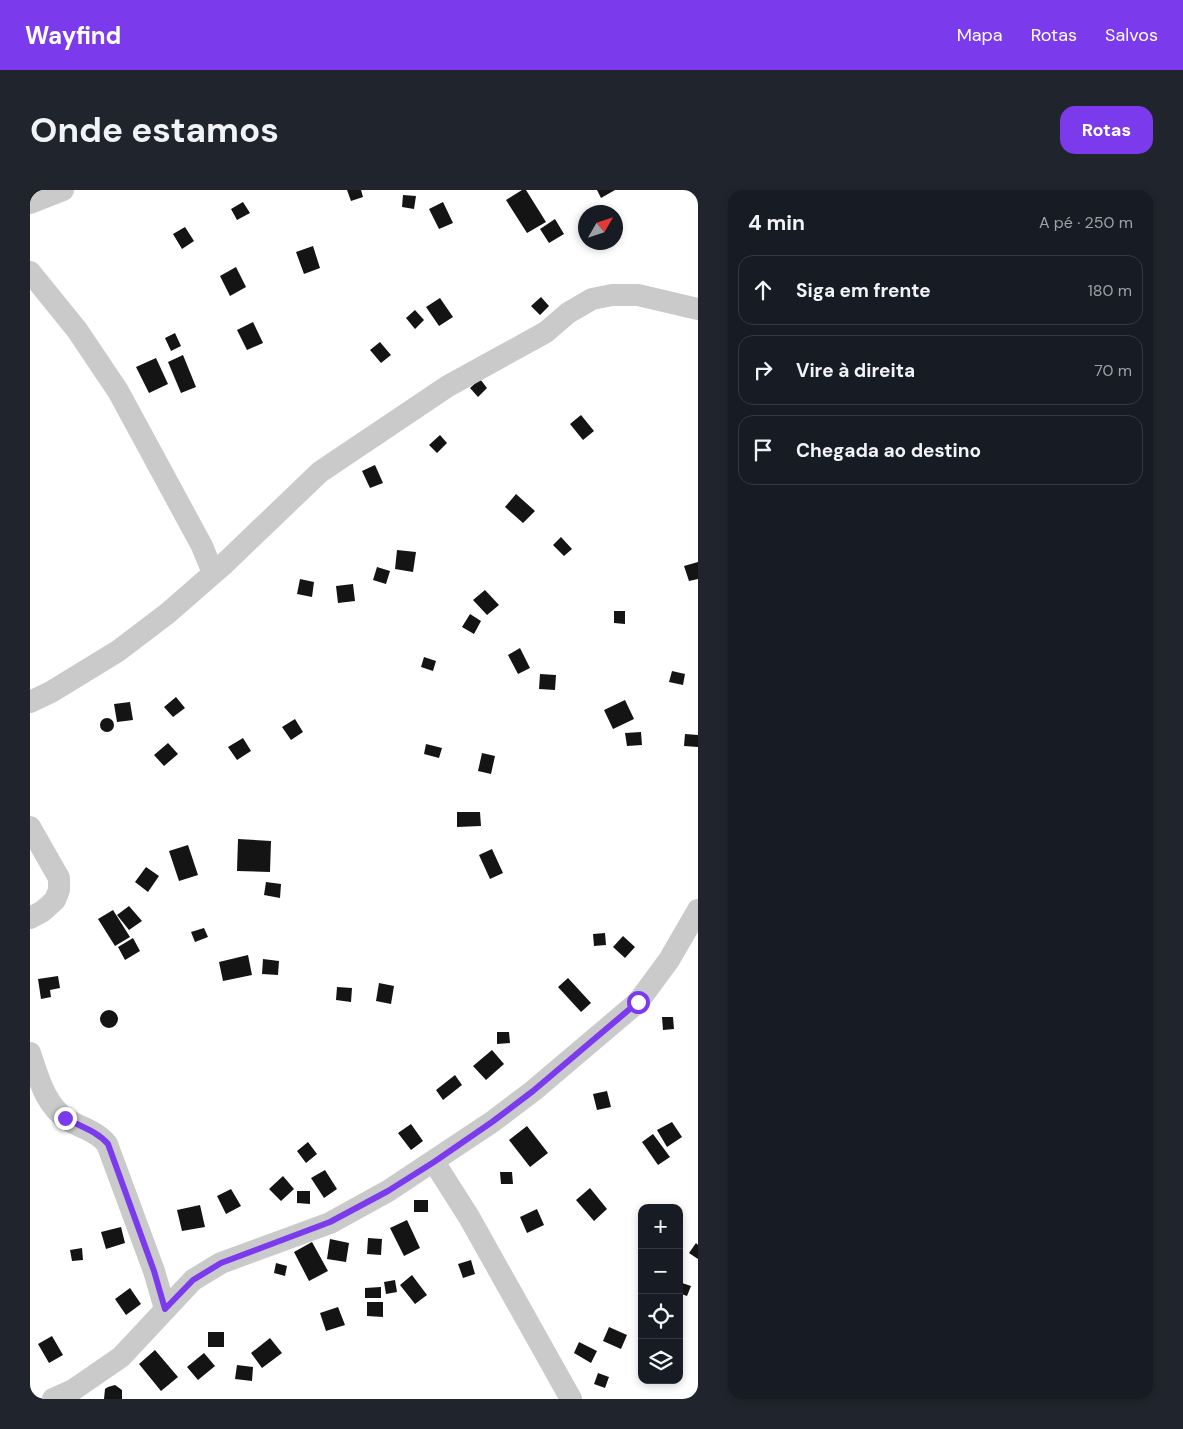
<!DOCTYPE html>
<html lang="pt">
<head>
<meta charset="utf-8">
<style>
  body { margin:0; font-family:"DM Sans",sans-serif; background:#20242c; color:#f1f3f6 }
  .controls { position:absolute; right:15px; bottom:15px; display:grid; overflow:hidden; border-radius:10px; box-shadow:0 2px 8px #0003 }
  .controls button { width:45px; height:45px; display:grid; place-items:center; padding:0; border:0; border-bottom:1px solid #363941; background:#171b24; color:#f1f3f6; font:25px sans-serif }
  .compass { position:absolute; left:548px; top:15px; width:45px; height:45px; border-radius:50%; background:#171b24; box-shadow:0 2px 8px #0003; rotate:51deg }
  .stop { position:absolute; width:15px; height:15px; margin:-11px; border:4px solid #7c3aed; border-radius:50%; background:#fff }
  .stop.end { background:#7c3aed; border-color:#fff; box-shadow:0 1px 5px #0008 }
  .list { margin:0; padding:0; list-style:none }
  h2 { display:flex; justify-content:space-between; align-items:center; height:65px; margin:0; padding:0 20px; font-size:21px }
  h2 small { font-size:16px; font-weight:400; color:#9ea1a6 }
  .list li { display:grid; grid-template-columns:32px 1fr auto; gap:15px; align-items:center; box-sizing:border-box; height:70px; margin:0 10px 10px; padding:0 10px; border:1px solid #363941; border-radius:15px }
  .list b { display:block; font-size:19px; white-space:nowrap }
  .list em { font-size:16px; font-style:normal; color:#9ea1a6 }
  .icon { flex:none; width:28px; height:28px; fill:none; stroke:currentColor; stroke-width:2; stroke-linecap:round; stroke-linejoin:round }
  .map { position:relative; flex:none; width:668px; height:1209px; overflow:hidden; border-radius:15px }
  header { display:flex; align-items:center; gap:30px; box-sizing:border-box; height:70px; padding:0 25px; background:#7c3aed; color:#fff }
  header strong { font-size:24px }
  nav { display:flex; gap:28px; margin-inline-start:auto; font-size:18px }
  .intro { display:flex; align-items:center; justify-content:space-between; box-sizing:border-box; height:120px; padding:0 30px }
  h1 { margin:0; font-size:35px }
  .button { padding:12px 22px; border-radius:15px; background:#7c3aed; color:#fff; font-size:18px; font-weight:700 }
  main { display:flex; gap:30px; padding:0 30px }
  aside { flex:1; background:#171b24; border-radius:15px; box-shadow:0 2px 8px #0003 }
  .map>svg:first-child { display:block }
  .building { fill:#141414 }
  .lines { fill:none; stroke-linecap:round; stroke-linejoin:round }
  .street { stroke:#cacaca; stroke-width:22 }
  .route { stroke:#7c3aed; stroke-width:6 }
</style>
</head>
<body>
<header>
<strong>Wayfind</strong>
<nav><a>Mapa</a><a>Rotas</a><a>Salvos</a></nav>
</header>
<div class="intro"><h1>Onde estamos</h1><a class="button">Rotas</a></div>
<main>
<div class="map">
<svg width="668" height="1209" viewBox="0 0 668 1209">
  <rect width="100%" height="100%" fill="#fff"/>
  <!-- building -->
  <path class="building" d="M317,0H331L333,7L321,11Z
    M492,0H496L516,32L497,43L476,10Z
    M567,0H585L571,8Z
    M373,5L386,6L384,19L372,17Z
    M213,12L220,23L207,30L201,19Z
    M413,12L423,33L409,39L399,19Z
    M525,29L534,44L519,53L510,39Z
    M155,37L164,51L152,59L143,44Z
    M283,56L290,78L274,84L266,62Z
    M206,77L216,97L200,106L190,86Z
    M511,107L519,116L510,125L501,116Z
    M410,108L423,127L409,136L396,117Z
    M385,120L394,130L385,139L376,128Z
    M223,132L233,153L217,160L207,140Z
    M145,143L151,156L141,161L135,148Z
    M350,152L361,165L351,173L340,160Z
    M153,165L166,197L151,203L138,172Z
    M126,168L138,194L119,203L106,177Z
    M450,189L457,198L448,207L440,198Z
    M551,225L564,241L553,250L540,234Z
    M410,245L417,253L407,263L399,255Z
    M345,275L353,293L340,298L332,281Z
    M486,304L505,321L493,333L475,317Z
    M531,347L542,359L534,366L523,355Z
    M367,360L386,362L383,382L365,379Z
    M668,372V389L659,391L654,376Z
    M347,377L360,381L356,394L343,390Z
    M270,389L284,392L282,407L267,404Z
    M323,394L325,411L308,413L306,396Z
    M455,400L469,415L457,425L443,410Z
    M584,421H595V434L584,433Z
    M440,424L451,431L444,444L432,437Z
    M490,458L500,478L488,484L478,465Z
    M394,467L406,471L403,481L391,477Z
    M642,481L655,484L653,495L639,492Z
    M510,484L526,485L525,500L509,499Z
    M146,507L155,518L143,527L134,517Z
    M595,510L604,529L583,539L574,520Z
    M100,512L103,530L87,532L84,514Z
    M70 535a7 7 0 1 1 14 0a7 7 0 1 1-14 0Z
    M265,529L273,542L261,550L252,537Z
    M611,542L612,555L597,556L595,543Z
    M655,544L668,545V557L654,556Z
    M213,548L221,561L207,570L198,557Z
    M138,553L148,564L134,576L124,565Z
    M396,554L412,558L409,568L394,564Z
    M452,563L465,566L461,584L448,581Z
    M427,622H450L451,636L427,637Z
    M208,649L241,651L240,682L207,681Z
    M158,655L168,685L149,691L139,661Z
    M462,659L473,683L460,689L449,665Z
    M116,677L129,686L118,702L105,692Z
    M236,692L251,694L250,708L234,705Z
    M99,716L112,731L99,740L87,725Z
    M83,720L100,747L85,756L68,729Z
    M174,738L178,747L165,752L161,742Z
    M575,743L576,755L564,756L563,744Z
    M593,746L605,757L595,768L583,757Z
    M103,748L110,761L95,770L88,757Z
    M218,765L222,785L193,791L189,772Z
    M233,769L249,771L248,785L232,784Z
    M28,786L30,798L20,800L21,807L11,809L8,789Z
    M538,788L561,813L551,822L528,797Z
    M349,793L364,796L361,814L346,811Z
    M307,797L322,798L321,812L306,810Z
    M70 829a9 9 0 1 1 18 0a9 9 0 1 1-18 0Z
    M632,827H643L644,839L633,840Z
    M467,842H479L480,853L467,854Z
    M462,860L474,874L456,890L443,876Z
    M425,885L432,895L413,910L406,900Z
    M577,901L581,917L567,920L563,904Z
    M642,932L652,947L637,957L627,940Z
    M381,934L393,951L381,960L368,943Z
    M497,936L518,963L500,977L479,950Z
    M623,944L640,967L628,975L612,952Z
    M278,952L287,964L276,973L267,961Z
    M295,980L307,999L294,1008L281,988Z
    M470,982H482L483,994H471Z
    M253,986L264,999L251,1011L239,999Z
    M560,998L577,1019L564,1031L546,1010Z
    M201,999L211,1016L196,1024L187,1006Z
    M267,1001H280V1014L267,1013Z
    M384,1010H398V1022H384Z
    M170,1015L175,1037L152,1041L147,1020Z
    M507,1019L514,1035L497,1043L490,1027Z
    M377,1030L390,1058L374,1066L360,1038Z
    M91,1037L95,1053L76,1059L71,1042Z
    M338,1048L352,1049L351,1065L337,1064Z
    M300,1049L319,1053L316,1072L297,1069Z
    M282,1052L298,1081L279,1091L264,1062Z
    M666,1053L668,1055V1069L659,1063Z
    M52,1058L53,1070L42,1071L40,1060Z
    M441,1070L445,1084L433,1088L428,1074Z
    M246,1073L257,1076L255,1086L244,1083Z
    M382,1085L397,1105L385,1114L370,1095Z
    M365,1090L367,1102L356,1104L354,1092Z
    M649,1092L661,1096L657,1106L649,1103Z
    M351,1097V1108H335V1098Z
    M100,1098L111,1114L96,1125L85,1109Z
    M337,1112H353V1127L337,1126Z
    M308,1117L315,1135L296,1141L290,1123Z
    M579,1137L597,1145L591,1159L573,1151Z
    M178,1142H194V1157H178Z
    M22,1146L33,1165L19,1173L8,1154Z
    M240,1148L252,1163L232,1178L221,1163Z
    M549,1152L567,1161L561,1173L544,1163Z
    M125,1160L148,1187L131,1201L109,1174Z
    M174,1163L185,1176L168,1190L157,1177Z
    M207,1175L223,1177L222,1191L205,1189Z
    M568,1183L579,1187L575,1198L564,1194Z
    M85,1195L92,1200V1209H74L75,1199L78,1197Z"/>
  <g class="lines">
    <!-- street -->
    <path class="street" d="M0,13L33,0
      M0,82L47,140L88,201L172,356L183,383
      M0,512L21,502L88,461L138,423L193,375L290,282L418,196L516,142L538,123L562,109L582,105H608L668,119
      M0,637L29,688V700L25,710L13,721L0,728
      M0,863C8,886 15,916 38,930C51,938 67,941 77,954L124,1081L135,1119
      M404,972L439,1027L541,1209
      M23,1209L43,1200L91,1167L163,1090L191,1073L300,1033L358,1001L462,932L503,901L608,812L639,770L668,720"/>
  </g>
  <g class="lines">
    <!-- route -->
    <path class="route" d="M35,928C49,936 67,941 78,954L124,1081L135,1119L163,1090L191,1073L300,1032L358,1001L404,972L462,932L503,901L608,812"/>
  </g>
</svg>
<div class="controls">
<button>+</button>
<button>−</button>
<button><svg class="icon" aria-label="locate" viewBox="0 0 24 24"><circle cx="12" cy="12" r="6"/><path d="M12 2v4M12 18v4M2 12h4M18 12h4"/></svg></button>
<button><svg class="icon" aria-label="layers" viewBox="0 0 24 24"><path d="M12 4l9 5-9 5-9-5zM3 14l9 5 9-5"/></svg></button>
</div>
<svg class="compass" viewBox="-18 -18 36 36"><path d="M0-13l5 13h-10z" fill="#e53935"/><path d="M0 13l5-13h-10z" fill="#9ea1a6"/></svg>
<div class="stop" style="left:608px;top:812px"></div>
<div class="stop end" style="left:35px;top:928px"></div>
</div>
<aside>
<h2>4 min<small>A pé · 250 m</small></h2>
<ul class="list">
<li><svg class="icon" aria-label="ahead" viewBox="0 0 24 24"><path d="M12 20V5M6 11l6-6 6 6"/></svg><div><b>Siga em frente</b></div><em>180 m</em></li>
<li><svg class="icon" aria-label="right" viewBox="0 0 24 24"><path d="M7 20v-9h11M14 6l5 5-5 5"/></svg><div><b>Vire à direita</b></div><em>70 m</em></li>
<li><svg class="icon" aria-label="arrive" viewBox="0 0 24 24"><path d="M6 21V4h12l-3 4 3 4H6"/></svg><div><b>Chegada ao destino</b></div></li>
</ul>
</aside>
</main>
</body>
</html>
